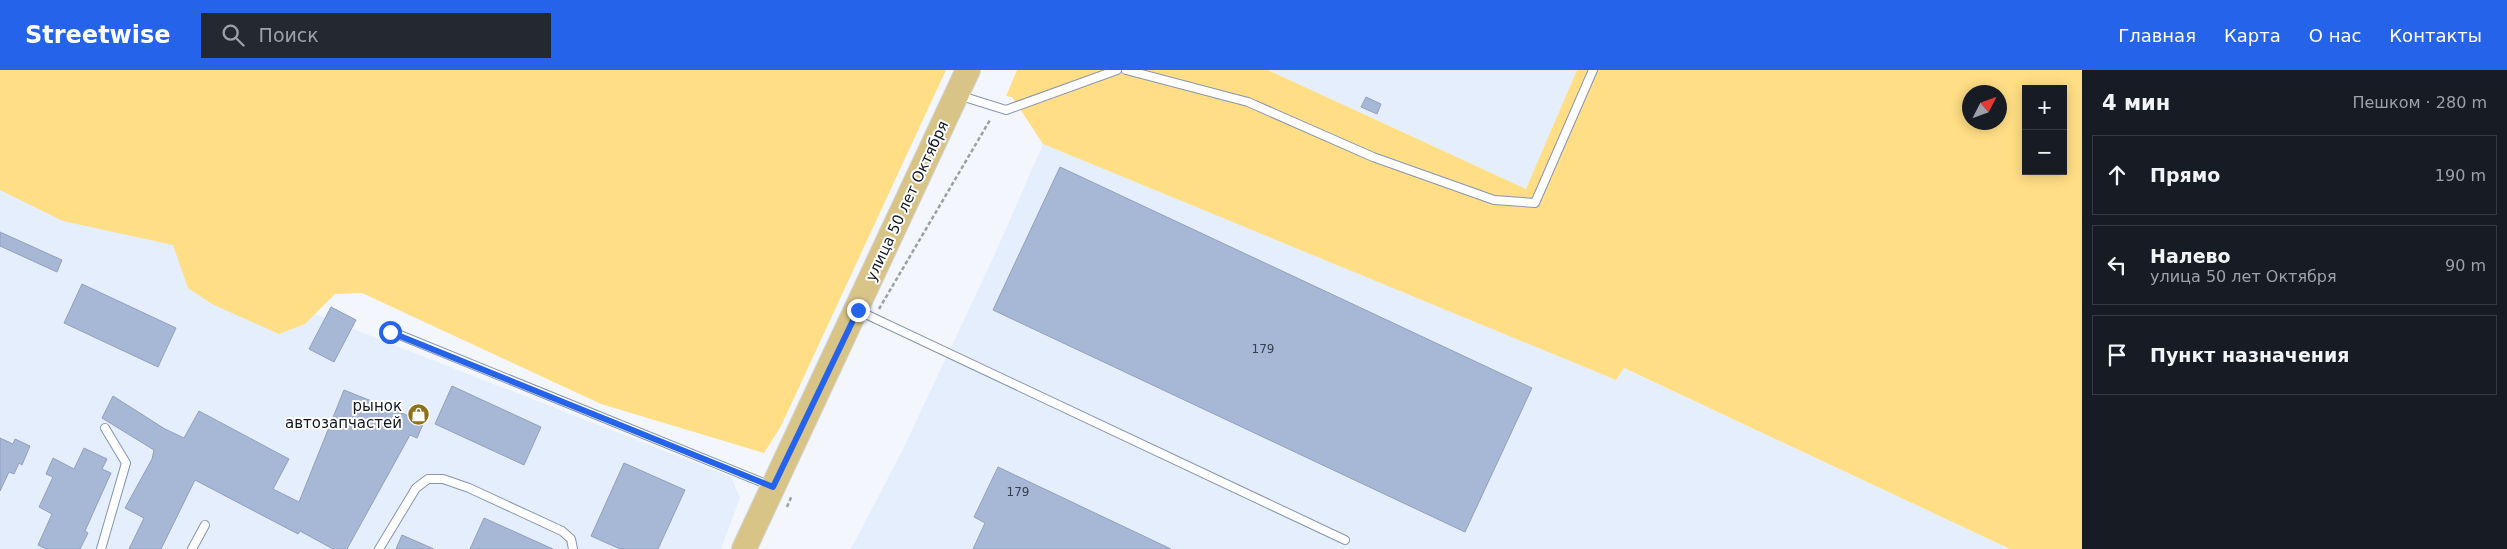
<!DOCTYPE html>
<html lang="ru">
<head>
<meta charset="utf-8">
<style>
  body { margin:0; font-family:"DejaVu Sans",sans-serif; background:#242831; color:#f1f3f6 }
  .controls { position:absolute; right:15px; top:15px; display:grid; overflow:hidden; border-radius:0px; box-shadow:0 2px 12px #0003 }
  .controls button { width:45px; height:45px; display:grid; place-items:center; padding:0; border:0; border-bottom:1px solid #363941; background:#171b24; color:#f1f3f6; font:25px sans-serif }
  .compass { position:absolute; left:1962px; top:15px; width:45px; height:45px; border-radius:50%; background:#171b24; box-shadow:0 2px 12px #0003; rotate:48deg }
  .stop { position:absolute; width:15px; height:15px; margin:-11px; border:4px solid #2563eb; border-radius:50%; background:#fff }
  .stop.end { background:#2563eb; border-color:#fff; box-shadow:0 1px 5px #0008 }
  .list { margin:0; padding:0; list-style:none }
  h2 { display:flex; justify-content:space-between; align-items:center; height:65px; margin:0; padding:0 20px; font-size:21px }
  h2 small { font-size:16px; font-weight:400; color:#9ea1a6 }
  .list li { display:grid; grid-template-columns:32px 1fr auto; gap:15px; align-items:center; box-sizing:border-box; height:80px; margin:0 10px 10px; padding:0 10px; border:1px solid #363941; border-radius:0px }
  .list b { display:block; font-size:19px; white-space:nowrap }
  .list p { margin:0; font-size:16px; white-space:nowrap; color:#9ea1a6 }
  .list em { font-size:16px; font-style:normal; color:#9ea1a6 }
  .icon { flex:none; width:28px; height:28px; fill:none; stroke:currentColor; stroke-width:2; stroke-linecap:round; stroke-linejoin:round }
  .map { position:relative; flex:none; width:2082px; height:479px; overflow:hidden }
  header { display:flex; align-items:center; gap:30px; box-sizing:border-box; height:70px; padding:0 25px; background:#2563eb; color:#fff }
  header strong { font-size:24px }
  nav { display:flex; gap:28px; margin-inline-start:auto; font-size:18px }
  .search { width:350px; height:45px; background:#242831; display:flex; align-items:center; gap:12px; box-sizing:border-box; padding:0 18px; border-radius:0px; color:#9ea1a6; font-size:19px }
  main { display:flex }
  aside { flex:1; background:#171b24 }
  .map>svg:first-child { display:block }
  .built { fill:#e5eefd }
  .green { fill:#ffde85; fill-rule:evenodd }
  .building { fill:#a7b7d6; stroke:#91a0be }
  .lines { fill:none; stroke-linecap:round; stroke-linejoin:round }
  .lane-casing { stroke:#8695b2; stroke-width:10 }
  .primary-casing { stroke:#d4d5d7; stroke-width:26 }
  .path { stroke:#9ba0a7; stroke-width:2.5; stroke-dasharray:4 2.5; stroke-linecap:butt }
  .lane { stroke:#fff; stroke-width:8 }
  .primary { stroke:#d9c488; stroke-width:24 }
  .route { stroke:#2563eb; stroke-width:6 }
  .labels { text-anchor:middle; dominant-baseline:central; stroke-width:4; stroke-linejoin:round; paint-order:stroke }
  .number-label { font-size:12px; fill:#363f4e }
  .street-label { font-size:15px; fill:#111721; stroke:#fff }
  .poi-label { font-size:15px; fill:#111721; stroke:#fff; text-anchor:end }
</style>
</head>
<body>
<header>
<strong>Streetwise</strong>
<div class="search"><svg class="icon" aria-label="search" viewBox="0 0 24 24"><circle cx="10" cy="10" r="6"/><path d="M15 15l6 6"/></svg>Поиск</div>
<nav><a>Главная</a><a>Карта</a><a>О нас</a><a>Контакты</a></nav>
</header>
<main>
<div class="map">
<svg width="2082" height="479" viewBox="0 0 2082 479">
  <rect width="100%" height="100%" fill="#f3f7fd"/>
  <!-- built -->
  <path class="built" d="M0,0L341,200L315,244L731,407L740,428L721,479H0Z
    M1268,0H1577L1527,120Z
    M1043,74L1616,310L1623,298L2010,479H851L903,379L994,186Z"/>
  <!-- green -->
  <path class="green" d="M0,0H946L781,356L764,383L601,334L362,223L335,224L305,254L279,264L212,234L188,218L173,175L63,151L0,120Z
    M1017,0H1268L1526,119L1577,0H2082V479H2010L1624,298L1616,310L1043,74L1012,27L1006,26ZM2026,19H2063V101H2026ZM1970,22H2000V52H1970Z"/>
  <!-- building -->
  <path class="building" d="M1366,27L1381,34L1377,44L1361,37Z
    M1060,97L1532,318L1465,462L993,240Z
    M0,162L62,190L57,202L0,176Z
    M82,214L176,258L158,297L64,253Z
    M331,237L356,250L334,292L309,279Z
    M452,316L541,357L524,395L435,354Z
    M344,320L424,352L417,368L410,365L347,479H333L300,461L298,464L195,410L161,479H129L144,448L125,438L152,389L154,380L102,348L113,326L165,359L184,368L199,341L289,389L273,419L299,432Z
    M0,368L13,374L15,369L30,376L22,395L19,393L14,404L9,402L0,421Z
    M84,378L107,389L102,399L111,403L85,461L88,463L80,479H46L38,475L52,444L39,437L53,407L46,404L53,388L74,399Z
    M624,393L685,420L658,479H620L591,466Z
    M998,397L1171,479H973L985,453L974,447Z
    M484,448L553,479H470Z
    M402,465L434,479H396Z"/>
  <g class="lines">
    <defs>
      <path id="lane" d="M1126,0L1248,32L1373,87L1494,130L1535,133L1593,0
        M958,25L1006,40L1117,0
        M859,241L1345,470
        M390,261L771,416
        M101,479L126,393L105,358
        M192,479L205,455
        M379,479L416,418L428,409H443L469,418L562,461L571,469L573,479"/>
      <path id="primary" d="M744,479L968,0"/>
    </defs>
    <!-- lane casing -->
    <use href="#lane" class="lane-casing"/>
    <!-- primary casing -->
    <use href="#primary" class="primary-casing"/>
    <!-- path -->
    <path class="path" d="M879,239L990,50
      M787,437L792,425"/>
    <!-- lane -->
    <use href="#lane" class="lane"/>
    <!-- primary -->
    <use href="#primary" class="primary"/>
  </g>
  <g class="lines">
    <!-- route -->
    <path class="route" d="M390,262L773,417L858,240"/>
  </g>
  <!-- icons -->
  <defs>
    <symbol id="shop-disc" viewBox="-11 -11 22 22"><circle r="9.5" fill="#8f7216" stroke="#fff"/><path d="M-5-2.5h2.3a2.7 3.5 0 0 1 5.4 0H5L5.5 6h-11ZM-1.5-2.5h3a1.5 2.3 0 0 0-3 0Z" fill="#fff"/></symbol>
  </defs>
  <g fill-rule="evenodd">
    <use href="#shop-disc" x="406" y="332" width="25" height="25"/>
  </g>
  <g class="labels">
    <!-- number labels -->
    <g class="number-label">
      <text x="1263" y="279">179</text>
      <text x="1018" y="422">179</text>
    </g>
    <!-- street labels -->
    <g class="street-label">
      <text transform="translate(907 131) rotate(-65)">улица 50 лет Октября</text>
    </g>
    <!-- poi labels -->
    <g class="poi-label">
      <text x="402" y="336">рынок<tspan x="402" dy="17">автозапчастей</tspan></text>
    </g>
  </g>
</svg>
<div class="controls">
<button>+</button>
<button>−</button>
</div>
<svg class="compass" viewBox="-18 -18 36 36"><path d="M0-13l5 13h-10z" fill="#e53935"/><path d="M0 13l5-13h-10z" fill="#9ea1a6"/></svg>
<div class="stop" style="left:390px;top:262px"></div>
<div class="stop end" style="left:858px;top:240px"></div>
</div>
<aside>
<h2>4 мин<small>Пешком · 280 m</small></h2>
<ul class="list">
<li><svg class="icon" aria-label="ahead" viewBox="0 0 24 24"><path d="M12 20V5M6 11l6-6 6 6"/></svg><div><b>Прямо</b></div><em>190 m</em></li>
<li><svg class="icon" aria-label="left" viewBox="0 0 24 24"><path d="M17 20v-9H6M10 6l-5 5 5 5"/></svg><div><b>Налево</b><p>улица 50 лет Октября</p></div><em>90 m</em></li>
<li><svg class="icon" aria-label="arrive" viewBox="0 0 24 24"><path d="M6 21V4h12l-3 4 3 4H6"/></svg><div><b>Пункт назначения</b></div></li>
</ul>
</aside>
</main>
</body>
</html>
